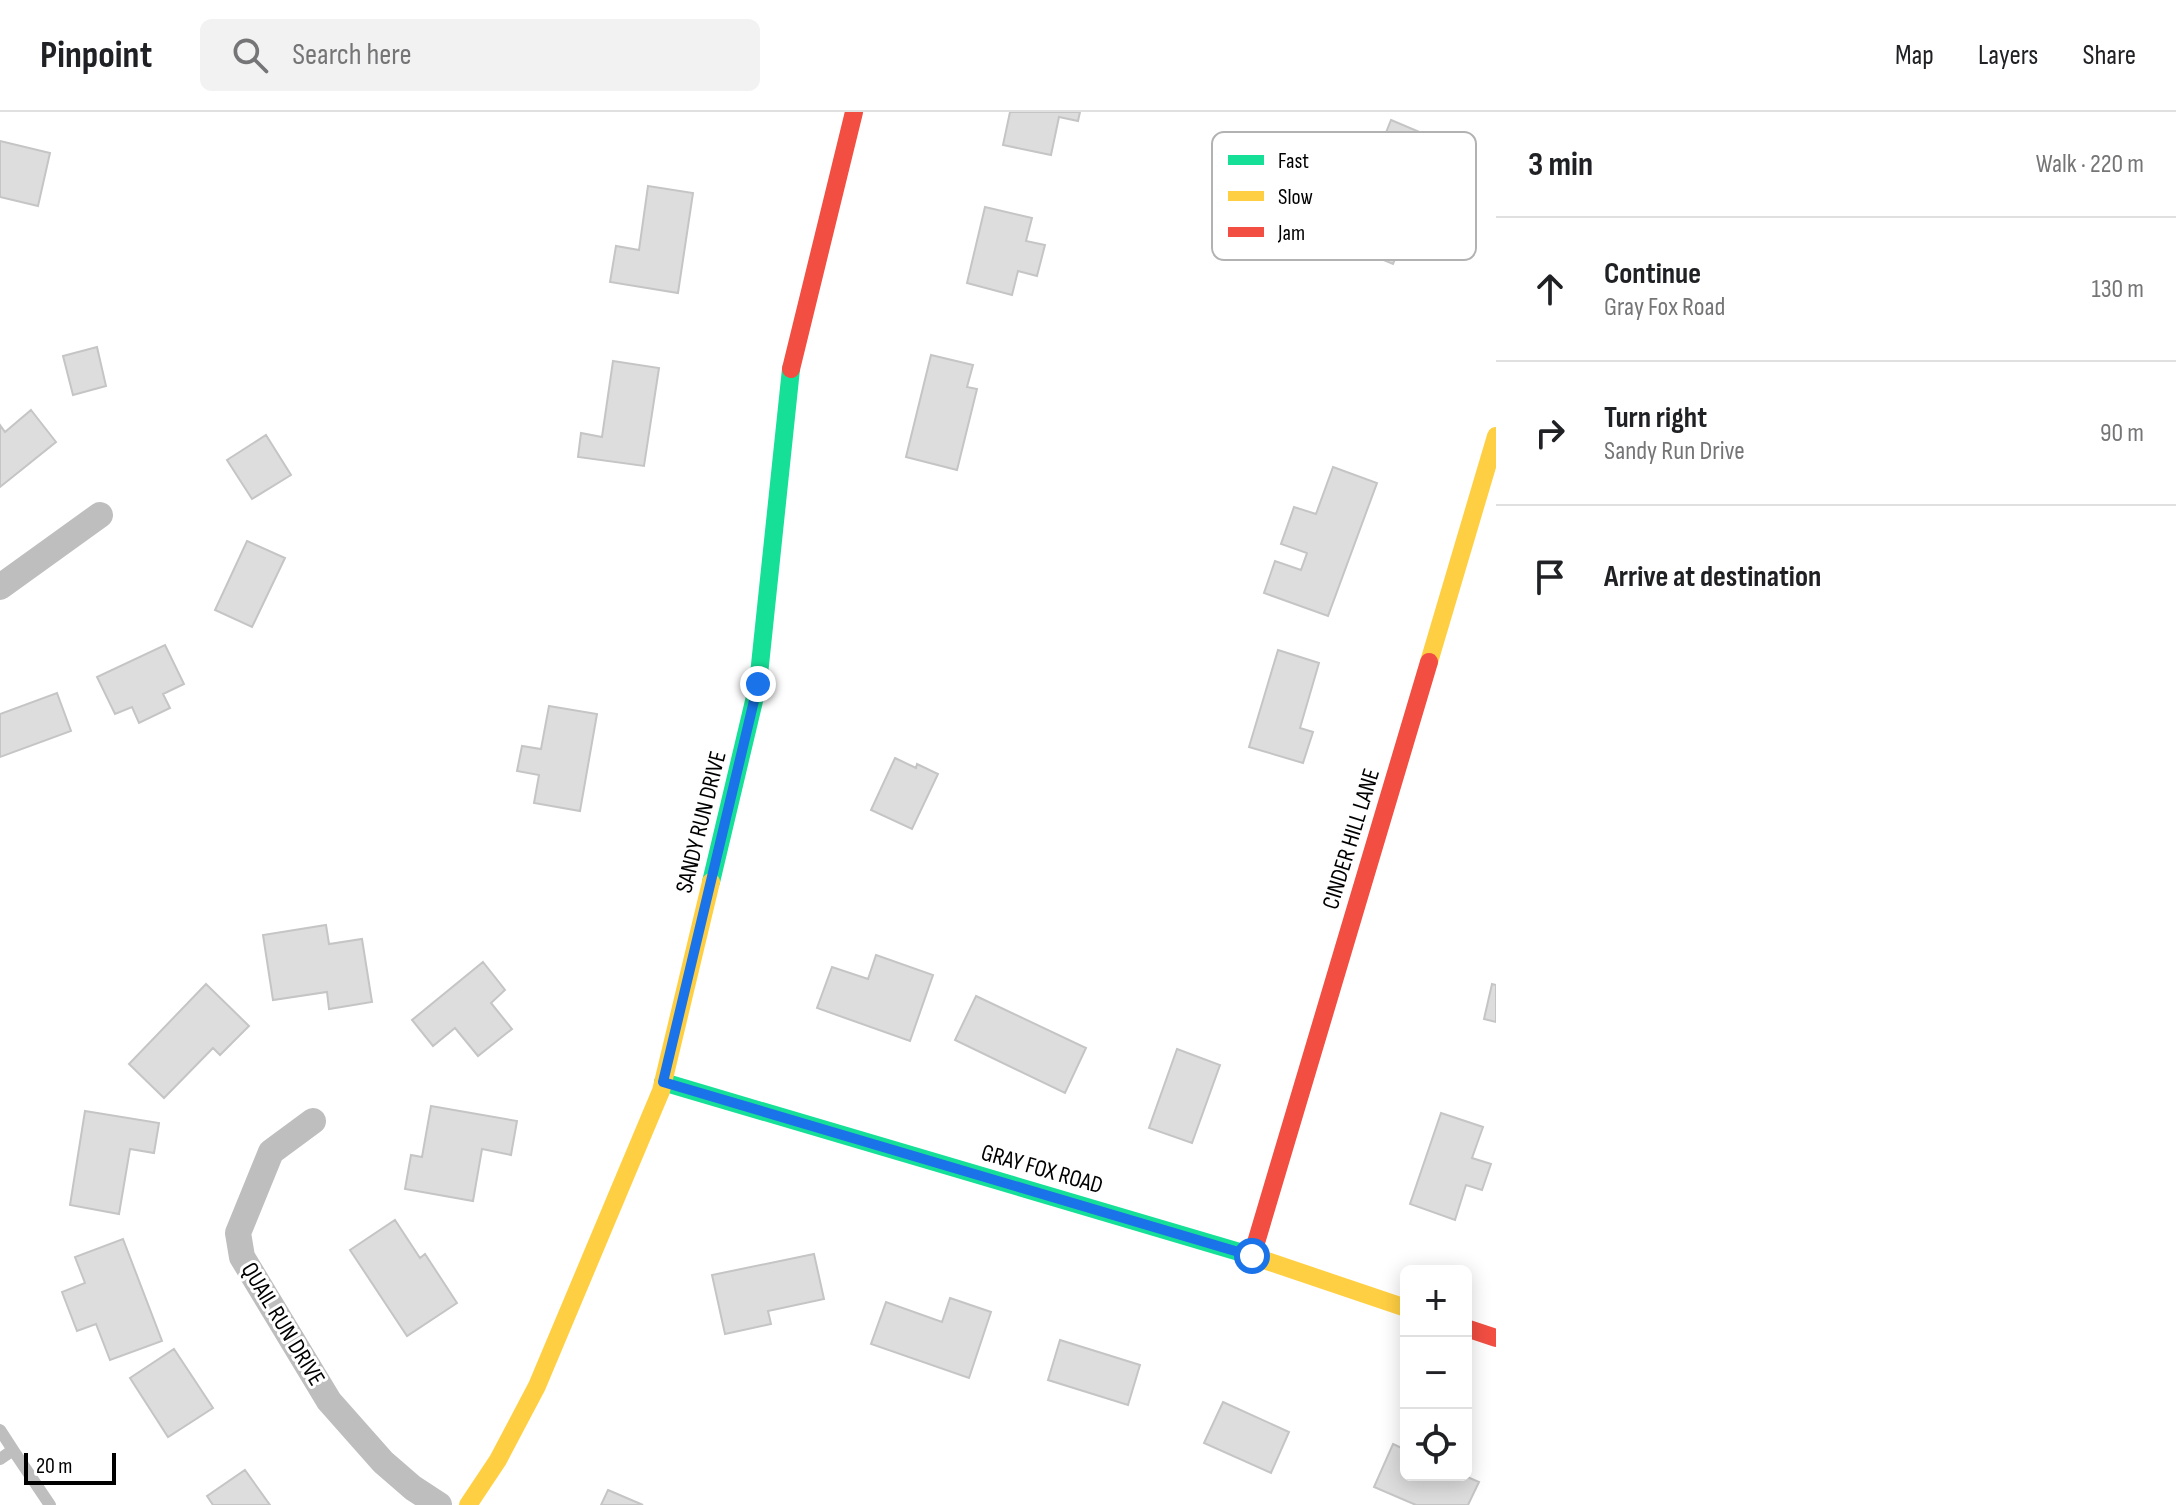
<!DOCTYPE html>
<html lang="en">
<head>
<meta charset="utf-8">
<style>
  body { margin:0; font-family:"Sofia Sans Condensed",sans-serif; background:#f2f2f2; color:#202124 }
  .controls { position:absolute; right:24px; bottom:24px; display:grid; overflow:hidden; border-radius:12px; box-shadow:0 4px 20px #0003 }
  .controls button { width:72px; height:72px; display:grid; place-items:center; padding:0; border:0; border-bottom:2px solid #e0e0e0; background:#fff; color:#202124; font:40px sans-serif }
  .scale { position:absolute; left:24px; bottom:20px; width:92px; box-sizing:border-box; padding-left:8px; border:4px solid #000; border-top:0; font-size:22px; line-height:28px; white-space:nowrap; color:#000; -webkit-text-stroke:6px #fff; paint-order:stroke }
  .stop { position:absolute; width:24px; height:24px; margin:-18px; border:6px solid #1a73e8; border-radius:50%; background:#fff }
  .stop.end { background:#1a73e8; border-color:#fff; box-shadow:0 2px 8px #0008 }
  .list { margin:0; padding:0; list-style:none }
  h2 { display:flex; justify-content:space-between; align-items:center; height:104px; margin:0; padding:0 32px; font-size:34px }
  h2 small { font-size:26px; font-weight:400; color:#757577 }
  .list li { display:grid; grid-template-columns:52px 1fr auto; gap:24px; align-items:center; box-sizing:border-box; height:144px; padding:0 32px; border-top:2px solid #e0e0e0 }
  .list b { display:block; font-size:30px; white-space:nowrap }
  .list p { margin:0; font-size:26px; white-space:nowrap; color:#757577 }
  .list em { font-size:26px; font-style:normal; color:#757577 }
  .icon { flex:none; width:44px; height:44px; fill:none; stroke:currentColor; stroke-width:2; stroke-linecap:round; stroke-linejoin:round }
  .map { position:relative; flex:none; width:1496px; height:1393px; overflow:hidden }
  header { display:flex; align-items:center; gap:48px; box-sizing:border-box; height:112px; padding:0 40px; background:#fff; border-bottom:2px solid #e0e0e0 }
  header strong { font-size:38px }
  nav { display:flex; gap:44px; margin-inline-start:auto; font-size:28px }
  .search { width:560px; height:72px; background:#f2f2f2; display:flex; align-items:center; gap:20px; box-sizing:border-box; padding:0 28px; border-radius:12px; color:#757577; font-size:30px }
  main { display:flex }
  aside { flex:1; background:#fff }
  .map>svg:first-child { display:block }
  .building { fill:#ddd; stroke:#c5c5c5; stroke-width:2 }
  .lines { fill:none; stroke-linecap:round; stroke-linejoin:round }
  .lane { stroke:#bebebe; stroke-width:12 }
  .street { stroke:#bebebe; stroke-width:26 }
  .fast { stroke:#16e098; stroke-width:18 }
  .slow { stroke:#ffcf43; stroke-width:18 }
  .jam { stroke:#f24e42; stroke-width:18 }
  .route { stroke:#1a73e8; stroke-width:10 }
  .labels { text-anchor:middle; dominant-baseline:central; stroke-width:6; stroke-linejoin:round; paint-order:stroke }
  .street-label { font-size:24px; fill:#000; stroke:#fff }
  .key { fill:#fff; stroke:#b2b2b2; stroke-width:2 }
  .key-label { font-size:22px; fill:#000 }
</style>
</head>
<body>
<header>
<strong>Pinpoint</strong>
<div class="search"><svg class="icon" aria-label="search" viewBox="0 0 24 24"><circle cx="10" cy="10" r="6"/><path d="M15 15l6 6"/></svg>Search here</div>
<nav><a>Map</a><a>Layers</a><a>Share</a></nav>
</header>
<main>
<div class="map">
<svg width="1496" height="1393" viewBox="0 0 1496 1393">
  <rect width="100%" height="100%" fill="#fff"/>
  <!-- building -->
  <path class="building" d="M1010,0H1080L1078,9L1059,5L1051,43L1003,33Z
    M1391,8L1422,21L1412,46L1433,55L1393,152L1338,129L1356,84L1331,73L1350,27L1379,38Z
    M0,29L50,41L38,94L0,85Z
    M648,74L693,81L678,181L610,170L616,134L639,138Z
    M985,95L1032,106L1026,129L1045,133L1037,164L1018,159L1012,183L967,171Z
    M97,235L106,274L73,283L63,244Z
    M931,243L973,253L967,275L977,277L957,358L906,345Z
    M613,249L659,256L644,354L578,345L581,321L602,325Z
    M31,298L56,330L0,375V313L5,320Z
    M266,323L291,363L252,387L227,348Z
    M1333,355L1377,371L1328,504L1264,481L1275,449L1301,458L1307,441L1281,432L1294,395L1316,402Z
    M247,429L285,446L252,515L215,498Z
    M165,533L184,572L163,582L170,596L139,611L132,595L115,602L97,565Z
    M1278,538L1319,551L1300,616L1313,620L1303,651L1249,635Z
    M57,581L71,619L0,645V602Z
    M549,594L597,602L580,699L534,691L539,663L517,659L522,634L541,637Z
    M895,646L916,656L917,652L938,662L912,717L871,698Z
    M326,813L329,832L362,827L372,890L329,897L327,880L273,888L263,823Z
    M876,843L933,863L910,929L817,896L832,855L868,867Z
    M483,850L505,878L491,891L512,917L478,944L455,916L433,934L412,908Z
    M206,872L249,914L220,943L213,936L164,986L129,952Z
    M1492,872L1496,873V910L1484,907Z
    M976,884L1086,936L1065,981L955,928Z
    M1177,937L1220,953L1192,1031L1149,1016Z
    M431,994L517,1009L511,1043L482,1037L473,1089L405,1077L411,1043L422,1045Z
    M85,999L159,1011L154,1041L130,1037L119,1102L70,1093Z
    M1441,1001L1483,1015L1472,1046L1491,1052L1482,1078L1466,1073L1455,1108L1410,1092Z
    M395,1108L420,1146L425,1142L457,1191L407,1224L350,1138Z
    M123,1127L162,1229L110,1248L96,1212L77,1219L62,1180L85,1171L75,1145Z
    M814,1142L824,1187L768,1199L771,1212L725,1222L712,1163Z
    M950,1186L991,1200L969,1266L871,1232L886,1190L942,1210Z
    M1060,1228L1140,1253L1128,1293L1048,1268Z
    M174,1237L213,1296L168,1325L130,1266Z
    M1223,1290L1289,1320L1271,1361L1204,1331Z
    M1393,1332L1406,1338V1363H1463L1479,1370L1468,1393H1416L1374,1375Z
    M245,1358L270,1393H213L207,1384Z
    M608,1378L643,1393H601Z"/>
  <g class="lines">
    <!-- lane -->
    <path class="lane" d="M0,1318L13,1338
      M0,1347L13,1338L50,1393"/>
    <!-- street -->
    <path class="street" d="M0,475L100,403
      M313,1009L271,1040L238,1121L242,1145L329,1289L383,1350L413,1376L439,1393"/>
    <!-- fast -->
    <path class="fast" d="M711,770L758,572L791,257
      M663,970L1246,1142"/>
    <!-- slow -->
    <path class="slow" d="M1429,550L1496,324
      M1246,1142L1406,1196
      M468,1393L498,1348L537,1274L661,979L711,770"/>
    <!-- jam -->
    <path class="jam" d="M791,257L854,0
      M1252,1144L1429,550
      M1466,1216L1496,1226"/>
  </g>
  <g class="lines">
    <!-- route -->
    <path class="route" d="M758,572L663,970L1252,1144"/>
  </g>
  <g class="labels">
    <!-- street labels -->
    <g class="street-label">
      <text transform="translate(701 710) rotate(-76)">SANDY RUN DRIVE</text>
      <text transform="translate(1351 727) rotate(-73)">CINDER HILL LANE</text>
      <text transform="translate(1042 1057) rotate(16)">GRAY FOX ROAD</text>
      <text transform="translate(283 1212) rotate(59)">QUAIL RUN DRIVE</text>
    </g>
  </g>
  <!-- legend -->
  <rect x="1212" y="20" width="264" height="128" rx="12" class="key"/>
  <rect x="1228" y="43" width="36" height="10" fill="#16e098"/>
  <rect x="1228" y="79" width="36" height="10" fill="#ffcf43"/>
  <rect x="1228" y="115" width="36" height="10" fill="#f24e42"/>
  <g class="key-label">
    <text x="1278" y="56">Fast</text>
    <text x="1278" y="92">Slow</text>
    <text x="1278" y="128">Jam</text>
  </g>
</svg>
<div class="controls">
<button>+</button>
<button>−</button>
<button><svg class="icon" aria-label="locate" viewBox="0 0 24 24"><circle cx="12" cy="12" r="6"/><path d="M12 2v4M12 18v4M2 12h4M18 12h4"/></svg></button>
</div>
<div class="scale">20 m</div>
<div class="stop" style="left:1252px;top:1144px"></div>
<div class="stop end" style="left:758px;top:572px"></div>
</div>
<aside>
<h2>3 min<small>Walk · 220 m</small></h2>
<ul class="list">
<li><svg class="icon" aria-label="ahead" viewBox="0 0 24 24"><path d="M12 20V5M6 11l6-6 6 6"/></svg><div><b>Continue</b><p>Gray Fox Road</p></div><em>130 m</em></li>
<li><svg class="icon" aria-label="right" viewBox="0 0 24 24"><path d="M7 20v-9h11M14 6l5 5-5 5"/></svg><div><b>Turn right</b><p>Sandy Run Drive</p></div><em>90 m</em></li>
<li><svg class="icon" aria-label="arrive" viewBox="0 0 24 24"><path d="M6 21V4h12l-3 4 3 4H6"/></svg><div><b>Arrive at destination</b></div></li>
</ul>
</aside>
</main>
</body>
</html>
